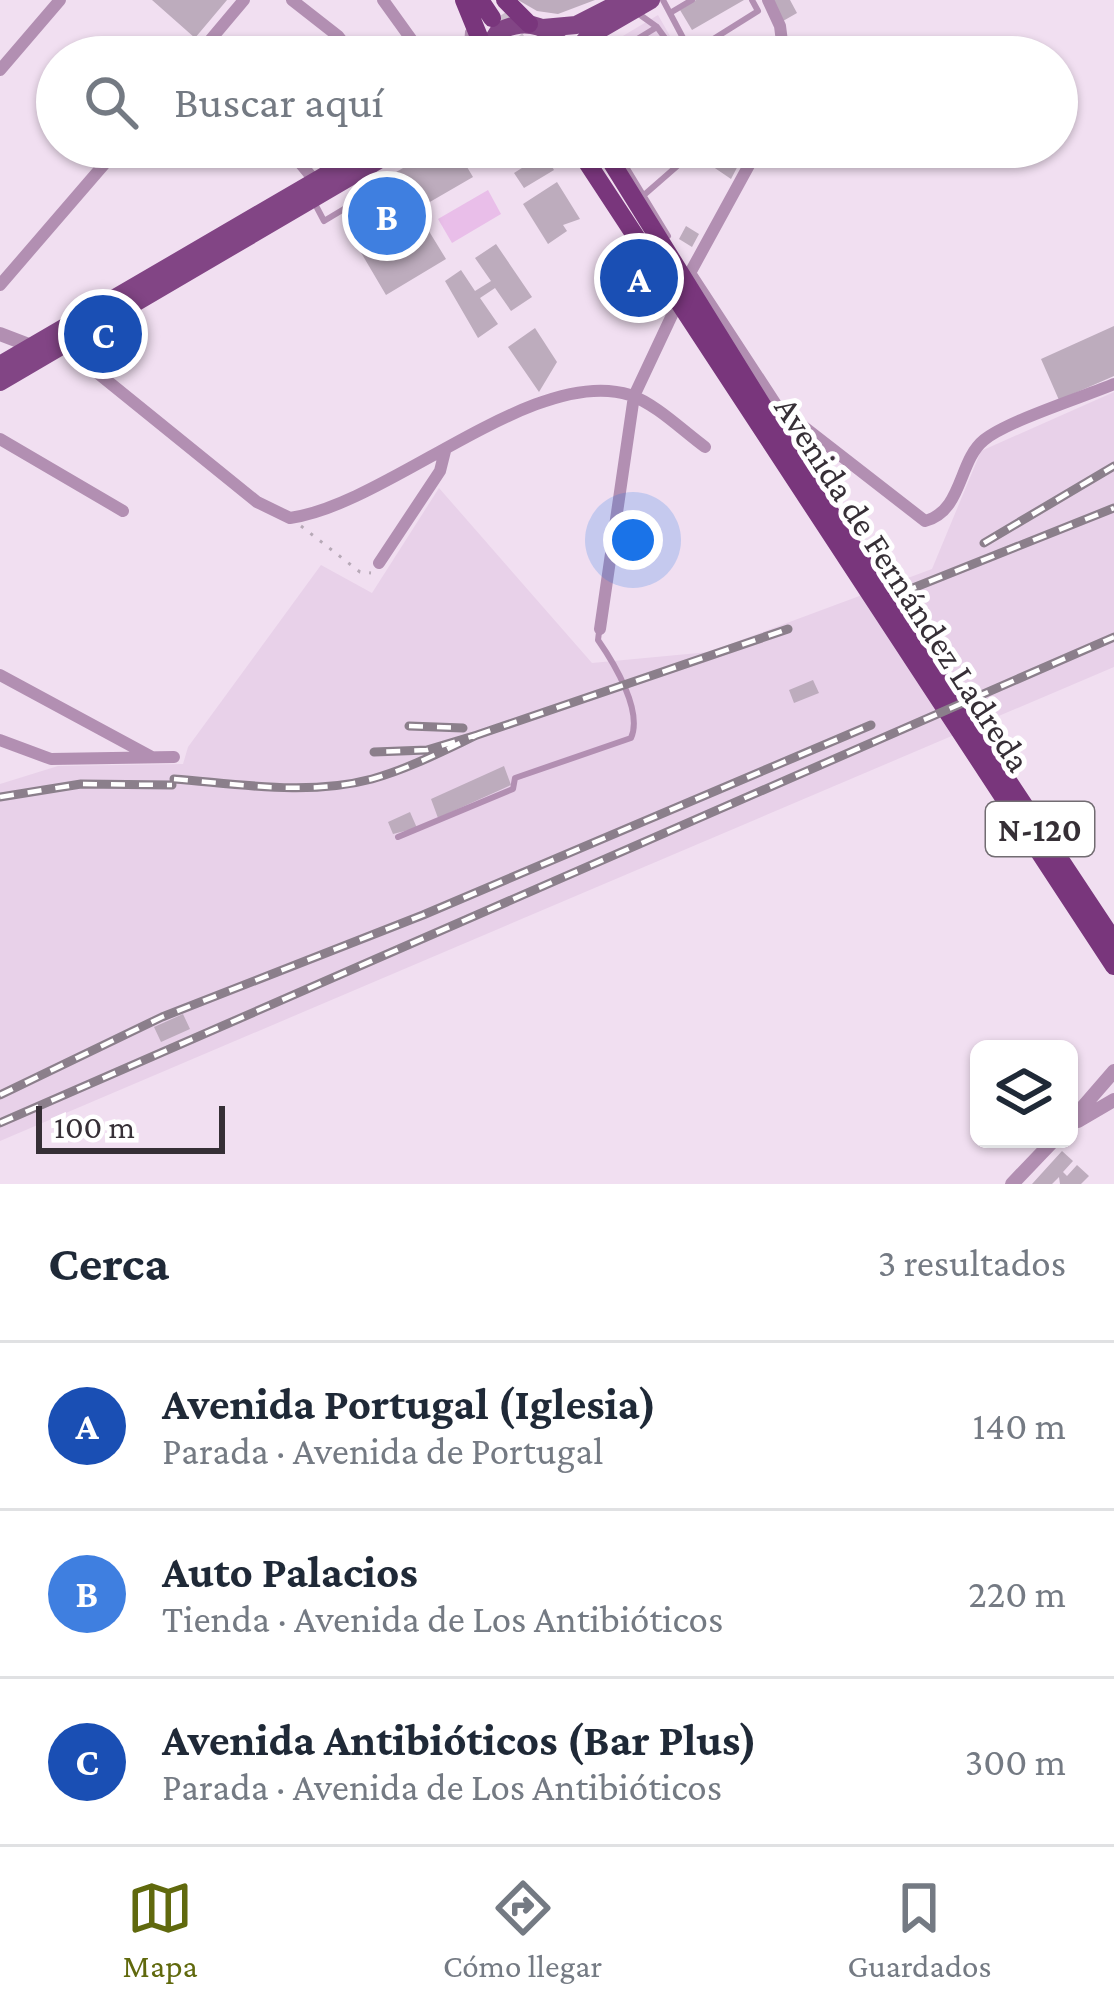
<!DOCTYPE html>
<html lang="es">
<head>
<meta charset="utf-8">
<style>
  body { margin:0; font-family:"Crimson Pro",serif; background:#f6f6f7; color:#1f2937 }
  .controls { position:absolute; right:36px; bottom:36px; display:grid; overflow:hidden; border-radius:18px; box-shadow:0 3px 9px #0004 }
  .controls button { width:108px; height:108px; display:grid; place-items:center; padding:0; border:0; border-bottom:3px solid #e0e1e3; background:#fff; color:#1f2937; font:60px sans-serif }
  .scale { position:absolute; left:36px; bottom:30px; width:189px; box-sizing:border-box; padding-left:12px; border:6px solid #362f36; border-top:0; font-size:33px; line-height:42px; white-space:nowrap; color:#362f36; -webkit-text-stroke:9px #fff; paint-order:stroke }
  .you { position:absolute; left:633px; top:540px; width:42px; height:42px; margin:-30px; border:9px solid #fff; border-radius:50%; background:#1a73e8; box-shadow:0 0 0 18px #1a73e833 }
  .badge { display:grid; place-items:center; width:78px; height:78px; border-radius:50%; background:#60690d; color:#fff; font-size:39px; font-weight:700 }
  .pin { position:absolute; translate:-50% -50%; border:6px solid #fff; box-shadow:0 3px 12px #0006 }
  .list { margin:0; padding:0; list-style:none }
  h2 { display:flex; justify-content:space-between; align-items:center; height:156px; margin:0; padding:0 48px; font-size:51px }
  h2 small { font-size:39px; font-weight:400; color:#747a83 }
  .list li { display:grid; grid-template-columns:78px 1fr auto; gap:36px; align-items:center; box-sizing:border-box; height:168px; padding:0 48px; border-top:3px solid #e0e1e3 }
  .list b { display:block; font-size:45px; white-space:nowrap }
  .list p { margin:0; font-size:39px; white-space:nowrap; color:#747a83 }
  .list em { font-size:39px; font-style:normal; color:#747a83 }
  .icon { flex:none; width:66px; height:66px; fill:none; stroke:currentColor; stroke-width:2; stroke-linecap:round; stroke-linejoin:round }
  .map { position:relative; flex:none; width:1114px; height:1184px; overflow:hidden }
  .search { position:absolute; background:#fff; box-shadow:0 3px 9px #0004; left:36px; right:36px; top:36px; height:132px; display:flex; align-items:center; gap:30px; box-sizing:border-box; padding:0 42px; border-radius:66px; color:#747a83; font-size:45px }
  .sheet { height:660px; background:#fff }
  nav { display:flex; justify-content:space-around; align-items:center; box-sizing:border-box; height:168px; border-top:3px solid #e0e1e3; background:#fff; font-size:33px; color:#747a83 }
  nav a { display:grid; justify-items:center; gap:6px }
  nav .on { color:#60690d }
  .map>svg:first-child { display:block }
  .built { fill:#e8d1e9 }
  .green { fill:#e9bee9 }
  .building { fill:#bdacbd }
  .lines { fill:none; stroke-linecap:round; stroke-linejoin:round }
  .trunk-tunnel { stroke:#ccbccc; stroke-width:18; stroke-dasharray:18 9; stroke-linecap:butt }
  .path { stroke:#b7a9b7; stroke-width:3; stroke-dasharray:3 9; stroke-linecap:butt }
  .service { stroke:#b28fb2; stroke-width:6 }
  .minor { stroke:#b28fb2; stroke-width:12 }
  .tertiary { stroke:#b28fb2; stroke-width:14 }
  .primary { stroke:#824585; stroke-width:18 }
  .trunk { stroke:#79367c; stroke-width:18 }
  .rail-casing { stroke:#8b7f8b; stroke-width:9 }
  .rail { stroke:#fff; stroke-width:4.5; stroke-dasharray:14; stroke-linecap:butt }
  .labels { text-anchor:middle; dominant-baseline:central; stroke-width:10; stroke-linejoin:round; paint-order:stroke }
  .shield { fill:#fff; stroke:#726d72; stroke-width:3 }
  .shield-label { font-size:33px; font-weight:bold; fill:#362f36 }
  .street-label { font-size:36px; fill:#362f36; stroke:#fff }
</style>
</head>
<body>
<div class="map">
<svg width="1114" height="1184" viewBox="0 0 1114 1184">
  <rect width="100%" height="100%" fill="#f1dff1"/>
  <!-- built -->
  <path class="built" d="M658,15L682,57H595L596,52Z
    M1114,392V667L0,1141V784L58,766L183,764L188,747L321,565L372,593L439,488L592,663L709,652L932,569L981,451Z"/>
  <!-- green -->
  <path class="green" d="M526,37L542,43L552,57H497L509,42Z
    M488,190L501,214L452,243L438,219Z"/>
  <!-- building -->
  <path class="building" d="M152,0H227L195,38Z
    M518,0H595L558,14L537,11Z
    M696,0H744L692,30L680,10Z
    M772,0H790L797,13L783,21Z
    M786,39H801L802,57H786Z
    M656,41L658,55L631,57L648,43Z
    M439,147H455L473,177L416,210L446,259L386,295L343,222L375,203L367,189Z
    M639,147H676L652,166Z
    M720,147L741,160L731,179L706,162Z
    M544,154L554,170L524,188L514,173Z
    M557,182L580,219L563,225L567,231L548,244L523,204Z
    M686,226L699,234L692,247L679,239Z
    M496,244L532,297L511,311L495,288L480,298L498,324L478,338L445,281L461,270L475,291L491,281L475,258Z
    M1114,326V376L1059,400L1041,359Z
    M535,328L557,362L539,392L508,347Z
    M813,680L819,693L794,703L789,690Z
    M504,766L511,785L438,818L431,799Z
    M410,812L417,828L393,834L388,822Z
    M183,1014L190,1029L161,1042L154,1027Z
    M1062,1151L1073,1161L1063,1172L1067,1176L1077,1165L1089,1176L1081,1184H1060L1059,1177L1052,1184H1032Z"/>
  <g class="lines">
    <!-- trunk-tunnel -->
    <path class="trunk-tunnel" d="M500,16L527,57"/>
    <!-- path -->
    <path class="path" d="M301,526L360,572L371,573"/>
    <!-- service -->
    <path class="service" d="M663,0L691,53L758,11L752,0
      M670,13L692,0
      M657,27L673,49L663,57
      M466,57L468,32
      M608,57L657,27L636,12
      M614,147L668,236
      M644,195L699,147
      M314,202L324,221L364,197
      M398,837L513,789L515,778L631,738C643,711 614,663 598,640L599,632"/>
    <!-- minor -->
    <path class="minor" d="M292,0L338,36L354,57
      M383,0L424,57
      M768,0L780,26L784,57
      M196,57L244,0
      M0,70L60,0
      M287,147L315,181
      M759,147L690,273L777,406L925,521C963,511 958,461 984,440C1007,421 1083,397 1114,384
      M0,285L119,147
      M63,345L257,502L290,518C389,504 535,364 630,395C656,404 683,431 705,447
      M0,439L123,511
      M379,563L440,471L445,451
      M600,629L634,396L673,313
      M0,675L150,756
      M0,740L51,759L174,757"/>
    <!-- tertiary -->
    <path class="tertiary" d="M0,334L34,347
      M1078,1121L1114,1100
      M1069,1123L1114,1071
      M1012,1184L1055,1139"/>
    <!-- primary -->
    <path class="primary" d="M543,28L576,25L625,0
      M482,57L498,32C527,16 555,26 567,57
      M570,57L589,36L651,0
      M0,365L374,147
      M0,382L401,147"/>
    <!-- trunk -->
    <path class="trunk" d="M464,0L484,49
      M480,0L492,18
      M505,0L529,24
      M577,147L1114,966
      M602,147L777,429
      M769,420L1114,941"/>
    <defs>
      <path id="rail" d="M984,543L1114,466
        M903,592L1114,508
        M409,726L463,728
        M477,735L788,629
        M174,779C239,784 308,796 372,779C408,769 443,751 477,735L427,750L374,752
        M0,797L81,784L172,785
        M0,1095L162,1017L423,915L871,725
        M0,1123L1114,637"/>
    </defs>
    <!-- rail casing -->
    <use href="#rail" class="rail-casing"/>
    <!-- rail -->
    <use href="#rail" class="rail"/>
  </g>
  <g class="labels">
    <!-- shield labels -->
    <rect class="shield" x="986" y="802" width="108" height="54" rx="9"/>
    <g class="shield-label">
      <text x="1040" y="829">N-120</text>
    </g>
    <!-- street labels -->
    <g class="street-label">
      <text transform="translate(903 584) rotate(57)">Avenida de Fernández Ladreda</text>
    </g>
  </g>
</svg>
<div class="controls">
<button><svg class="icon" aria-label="layers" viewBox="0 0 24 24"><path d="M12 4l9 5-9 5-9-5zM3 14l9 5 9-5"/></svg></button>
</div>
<div class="scale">100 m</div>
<div class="you"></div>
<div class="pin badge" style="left:639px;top:278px;background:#1a4fb4">A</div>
<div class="pin badge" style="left:387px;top:216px;background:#3f7fe0">B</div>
<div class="pin badge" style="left:103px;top:334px;background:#1a4fb4">C</div>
<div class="search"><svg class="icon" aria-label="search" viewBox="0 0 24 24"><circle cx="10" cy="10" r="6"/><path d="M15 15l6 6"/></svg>Buscar aquí</div>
</div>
<section class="sheet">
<h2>Cerca<small>3 resultados</small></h2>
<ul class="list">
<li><span class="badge" style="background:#1a4fb4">A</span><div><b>Avenida Portugal (Iglesia)</b><p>Parada · Avenida de Portugal</p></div><em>140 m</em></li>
<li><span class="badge" style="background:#3f7fe0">B</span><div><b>Auto Palacios</b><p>Tienda · Avenida de Los Antibióticos</p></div><em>220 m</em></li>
<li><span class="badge" style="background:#1a4fb4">C</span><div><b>Avenida Antibióticos (Bar Plus)</b><p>Parada · Avenida de Los Antibióticos</p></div><em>300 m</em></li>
</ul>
</section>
<nav>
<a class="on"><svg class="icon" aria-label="map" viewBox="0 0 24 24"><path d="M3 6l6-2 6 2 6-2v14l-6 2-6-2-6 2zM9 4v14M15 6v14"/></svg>Mapa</a>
<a><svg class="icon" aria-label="directions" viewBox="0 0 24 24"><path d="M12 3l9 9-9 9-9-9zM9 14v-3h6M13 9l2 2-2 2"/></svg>Cómo llegar</a>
<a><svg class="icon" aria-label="saved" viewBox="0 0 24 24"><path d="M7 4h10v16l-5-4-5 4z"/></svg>Guardados</a>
</nav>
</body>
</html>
